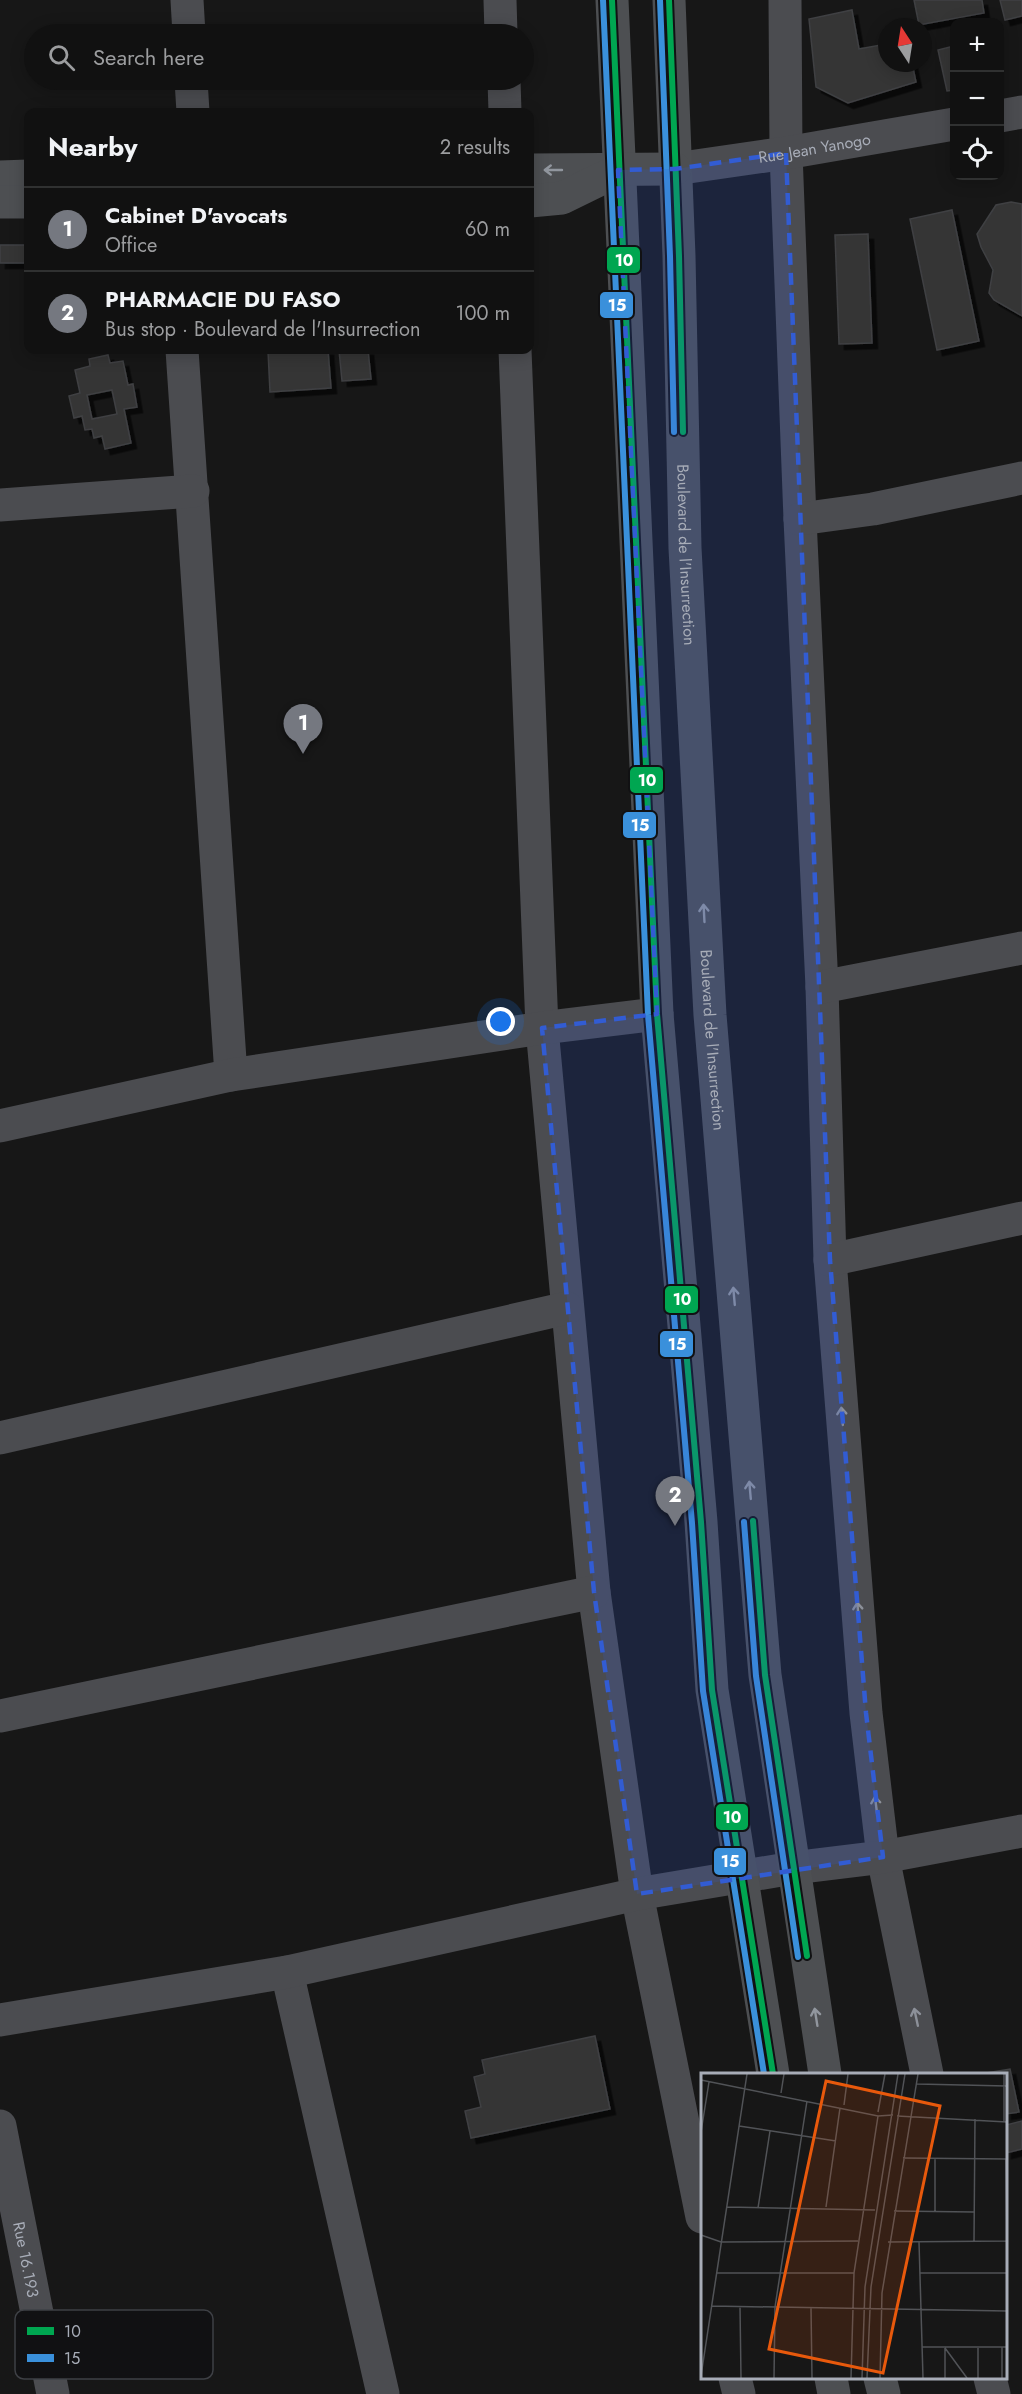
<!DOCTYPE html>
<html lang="en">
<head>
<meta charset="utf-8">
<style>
  body { margin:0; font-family:Jost,sans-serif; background:#1e1f1f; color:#f1f3f6 }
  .controls { position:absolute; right:18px; top:18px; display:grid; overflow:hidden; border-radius:12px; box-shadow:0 3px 15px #0003 }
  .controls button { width:54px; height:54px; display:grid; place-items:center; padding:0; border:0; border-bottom:2px solid #303131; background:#111; color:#f1f3f6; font:30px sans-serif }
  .compass { position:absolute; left:878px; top:18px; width:54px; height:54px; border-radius:50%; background:#111; box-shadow:0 3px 15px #0003; rotate:348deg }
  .you { position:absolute; left:501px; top:1022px; width:21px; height:21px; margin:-15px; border:4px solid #fff; border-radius:50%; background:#1a73e8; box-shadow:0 0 0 9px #1a73e833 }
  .badge { display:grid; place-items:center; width:39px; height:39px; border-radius:50%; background:#757880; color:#fff; font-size:20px; font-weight:700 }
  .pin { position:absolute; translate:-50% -50px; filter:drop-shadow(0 2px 3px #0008) }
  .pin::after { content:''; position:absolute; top:32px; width:21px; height:18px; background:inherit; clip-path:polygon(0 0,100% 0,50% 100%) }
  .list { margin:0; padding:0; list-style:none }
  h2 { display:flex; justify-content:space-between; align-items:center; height:78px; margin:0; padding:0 24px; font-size:26px }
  h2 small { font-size:20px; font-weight:400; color:#9c9d9f }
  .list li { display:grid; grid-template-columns:39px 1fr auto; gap:18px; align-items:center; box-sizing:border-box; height:84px; padding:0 24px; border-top:2px solid #303131 }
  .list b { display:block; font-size:22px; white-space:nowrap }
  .list p { margin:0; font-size:20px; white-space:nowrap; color:#9c9d9f }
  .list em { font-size:20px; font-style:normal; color:#9c9d9f }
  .icon { flex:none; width:33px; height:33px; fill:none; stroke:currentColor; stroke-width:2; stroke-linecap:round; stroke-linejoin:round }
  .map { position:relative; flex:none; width:1022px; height:2394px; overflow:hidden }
  .search { position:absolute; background:#111; box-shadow:0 3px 15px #0003; left:24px; top:24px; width:510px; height:66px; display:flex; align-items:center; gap:15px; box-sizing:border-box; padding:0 21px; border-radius:33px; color:#9c9d9f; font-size:22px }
  .panel { position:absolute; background:#111; box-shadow:0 3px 15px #0003; left:24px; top:108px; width:510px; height:246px; border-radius:12px }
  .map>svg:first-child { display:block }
  .building { fill:#353536; stroke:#3f4043; stroke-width:1.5; fill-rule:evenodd; filter:url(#shadow) }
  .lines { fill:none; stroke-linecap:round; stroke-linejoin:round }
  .minor { stroke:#4b4c50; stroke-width:33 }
  .major { stroke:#4d4f52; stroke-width:33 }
  .bus-1-casing { stroke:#111113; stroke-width:10 }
  .bus-2-casing { stroke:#111113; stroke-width:10 }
  .bus-1 { stroke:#00a651; stroke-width:6 }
  .bus-2 { stroke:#3a90db; stroke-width:6 }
  .oneway { stroke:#91969e }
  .oneway2 { stroke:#8c9099 }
  .marked { fill:#325cd3; fill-opacity:0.2; stroke:#325cd3; stroke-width:4.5; stroke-dasharray:12 8; stroke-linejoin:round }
  .labels { text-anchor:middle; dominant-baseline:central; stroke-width:6; stroke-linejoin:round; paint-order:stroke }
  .street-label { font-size:16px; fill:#a8adb8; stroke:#111113 }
  .inset-road { fill:none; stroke:#515357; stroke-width:1.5 }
  .view { fill:#e8590c; fill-opacity:0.15; stroke:#e8590c; stroke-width:3 }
  .inset-edge { fill:none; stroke:#a8adb8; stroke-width:3 }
  .key { fill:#111113; stroke:#3e4045; stroke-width:1.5 }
  .key-label { font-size:16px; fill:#a8adb8 }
  .line-badge { stroke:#111113; stroke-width:2 }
  .badge-label { font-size:16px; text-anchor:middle; font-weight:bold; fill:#fff }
</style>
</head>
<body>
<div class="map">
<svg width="1022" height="2394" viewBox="0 0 1022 2394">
  <defs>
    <filter id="shadow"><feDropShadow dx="5.5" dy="5.5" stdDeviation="0" flood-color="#0009"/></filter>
  </defs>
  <rect width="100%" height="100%" fill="#171717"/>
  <!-- building -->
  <path class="building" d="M914,0H982L984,13L919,25Z
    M1000,0H1022V16L1005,20Z
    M852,10L859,49L887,44V63H912L916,82L848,103L816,87L809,19Z
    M954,46V90L947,91L938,50Z
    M1011,202L1022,204V316L994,300L989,293L993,270L981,247L977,234L996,205Z
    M952,210L979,341L937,350L910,219Z
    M868,234L872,343L839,344L835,235Z
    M0,245H28V263H0Z
    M279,350H328L331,388L270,392L268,351Z
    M339,350H368L371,379L342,381Z
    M108,355L110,363L123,361L128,385L133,384L137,407L124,409L131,443L105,449L102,436L94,438L92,429L85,430L82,416L74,418L69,396L80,393L75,370L90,366L89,359ZM112,390L117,414L92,419L87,395Z
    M595,2036L610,2109L471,2138L465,2111L481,2107L474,2077L485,2074L482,2060Z
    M1010,2069L1019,2112L1006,2114V2074H980Z
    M1022,2121V2149L1006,2153V2125Z"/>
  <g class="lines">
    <!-- minor -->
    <g class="minor">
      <path d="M187,0L189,34"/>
      <path d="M500,0L501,34"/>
      <path d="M785,0L786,153L800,519L822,987L830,1260L866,1713L883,1857L927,2074"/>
      <path d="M191,80L193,112"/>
      <path d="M504,80L505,112"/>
      <path d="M1000,116L1022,112"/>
      <path id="s1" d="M675,169L786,153L954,124"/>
      <path d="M182,350L231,1075"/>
      <path d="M515,350L542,1028L594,1592L637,1894L702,2217"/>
      <path d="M0,505L193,491"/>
      <path d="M800,519L873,509L1022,478"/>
      <path d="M822,987L1022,948"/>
      <path d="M0,1126L231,1075L542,1028L657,1014"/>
      <path d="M830,1260L1022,1218"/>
      <path d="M0,1438L567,1308"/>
      <path d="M0,1716L594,1592"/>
      <path d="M287,1972L383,2394"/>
      <path d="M0,2020L287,1972L637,1894L793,1868L883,1857L1022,1831"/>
      <path id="s2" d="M0,2126L53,2394"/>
      <path d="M735,2378L739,2394"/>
      <path d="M990,2378L994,2394"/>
    </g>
    <!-- major -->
    <g class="major">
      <path d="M612,0L657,1014L701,1522L712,1690L773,2074"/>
      <path id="s3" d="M669,0L679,256L685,548L710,1015L765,1675L825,2074"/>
      <path d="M530,170L675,169"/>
      <path d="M0,177L28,176"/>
      <path d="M530,201L562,198L611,174"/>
      <path d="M0,202H28"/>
      <path d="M831,2378L834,2394"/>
      <path d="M880,2378L884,2394"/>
    </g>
    <defs>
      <path id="bus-1" d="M612,0L657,1014L701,1522L712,1690L773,2074
        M669,0L679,256L683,432
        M753,1521L765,1675L807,1956"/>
      <path id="bus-2" d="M603,0L648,1015L692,1523L703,1691L764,2074
        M660,0L670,256L674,432
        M744,1522L756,1676L798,1957"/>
    </defs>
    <!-- bus-1 casing -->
    <use href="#bus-1" class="bus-1-casing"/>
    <!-- bus-2 casing -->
    <use href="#bus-2" class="bus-2-casing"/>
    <!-- bus-1 -->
    <use href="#bus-1" class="bus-1"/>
    <!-- bus-2 -->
    <use href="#bus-2" class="bus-2"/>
  </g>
  <!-- one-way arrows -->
  <defs><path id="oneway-shaft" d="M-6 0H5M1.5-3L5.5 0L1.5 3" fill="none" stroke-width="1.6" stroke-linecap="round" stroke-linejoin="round" transform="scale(1.5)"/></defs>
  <g class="oneway">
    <use href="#oneway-shaft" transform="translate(553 170) rotate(-180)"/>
    <use href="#oneway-shaft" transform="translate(704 913) rotate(-93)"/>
    <use href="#oneway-shaft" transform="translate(734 1296) rotate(-95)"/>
    <use href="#oneway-shaft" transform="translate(750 1490) rotate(-95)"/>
    <use href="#oneway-shaft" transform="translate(816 2017) rotate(-99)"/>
  </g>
  <g class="oneway2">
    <use href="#oneway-shaft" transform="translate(842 1416) rotate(-95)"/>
    <use href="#oneway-shaft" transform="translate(858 1611) rotate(-95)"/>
    <use href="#oneway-shaft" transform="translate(876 1805) rotate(-97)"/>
    <use href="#oneway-shaft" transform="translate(916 2017) rotate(-102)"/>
  </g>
  <!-- marked area -->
  <path class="marked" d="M786,153L830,1260L866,1713L883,1857L637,1894L594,1592L542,1028L657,1014L618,170L675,169Z"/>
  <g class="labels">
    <!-- street labels -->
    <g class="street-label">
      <text stroke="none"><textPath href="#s1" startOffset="141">Rue Jean Yanogo</textPath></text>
      <text stroke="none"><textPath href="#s3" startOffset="555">Boulevard de l'Insurrection</textPath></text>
      <text stroke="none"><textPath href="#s3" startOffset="1041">Boulevard de l'Insurrection</textPath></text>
      <text stroke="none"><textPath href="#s2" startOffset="136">Rue 16.193</textPath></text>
    </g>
  </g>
  <!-- overview -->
  <g transform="translate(701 2073)">
    <rect width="306" height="306" fill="#171717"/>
    <path class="inset-road" d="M303,1V49M0,7L177,43L192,42M216,11L306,13M80,20L83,1M143,32L147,1M177,39L184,1M196,43L306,49M38,53L135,68M0,59L8,9M202,85L306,86M305,86L306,168M26,134L174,137M125,134L139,35M57,135L69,58M193,138L273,139M234,139V86M0,162L20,169L157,168M273,168L274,46M187,169L306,168M218,169L222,305M16,200H153M219,200H306M11,233L306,238M39,234L40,305M110,235L111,305M221,274H306M244,275L266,305M0,303L46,1M73,305L74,234L106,28M150,305L153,200L177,43M161,305L164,214L197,1M166,305L170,214L204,1M179,305L181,220L217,1M244,305V275M277,305V275M301,305V274"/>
    <path class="view" d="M125,8L239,33L182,300L68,276Z"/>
    <rect width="306" height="306" class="inset-edge"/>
  </g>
  <!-- legend -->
  <rect x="15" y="2310" width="198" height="69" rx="9" class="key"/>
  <rect x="27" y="2327" width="27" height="8" fill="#00a651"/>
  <rect x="27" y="2354" width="27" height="8" fill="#3a90db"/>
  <g class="key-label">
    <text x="64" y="2337">10</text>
    <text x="64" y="2364">15</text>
  </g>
  <g class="line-badge">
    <rect x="606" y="246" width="35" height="28" rx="6" fill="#00a651"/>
    <rect x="599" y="291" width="35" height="28" rx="6" fill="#3a90db"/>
    <rect x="629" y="766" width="35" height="28" rx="6" fill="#00a651"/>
    <rect x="622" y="811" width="35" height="28" rx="6" fill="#3a90db"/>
    <rect x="664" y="1285" width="35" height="29" rx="6" fill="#00a651"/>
    <rect x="659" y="1330" width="35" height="28" rx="6" fill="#3a90db"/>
    <rect x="715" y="1803" width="34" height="28" rx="6" fill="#00a651"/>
    <rect x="713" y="1847" width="34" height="29" rx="6" fill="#3a90db"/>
  </g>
  <g class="badge-label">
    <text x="624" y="266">10</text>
    <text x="617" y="311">15</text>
    <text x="647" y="786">10</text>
    <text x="640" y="831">15</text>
    <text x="682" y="1305">10</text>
    <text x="677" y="1350">15</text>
    <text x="732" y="1823">10</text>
    <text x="730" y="1867">15</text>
  </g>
</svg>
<div class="controls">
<button>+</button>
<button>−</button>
<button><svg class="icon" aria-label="locate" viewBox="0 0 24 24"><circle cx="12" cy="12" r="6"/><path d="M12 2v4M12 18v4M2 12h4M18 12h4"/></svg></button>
</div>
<svg class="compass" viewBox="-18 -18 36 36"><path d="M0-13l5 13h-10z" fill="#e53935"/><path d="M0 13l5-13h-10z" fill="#9c9d9f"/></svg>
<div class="you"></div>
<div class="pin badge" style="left:303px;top:754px">1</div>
<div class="pin badge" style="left:675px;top:1526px">2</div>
<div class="search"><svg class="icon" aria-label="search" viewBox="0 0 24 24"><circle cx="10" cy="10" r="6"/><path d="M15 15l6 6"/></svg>Search here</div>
<section class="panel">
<h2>Nearby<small>2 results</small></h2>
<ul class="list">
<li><span class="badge">1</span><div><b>Cabinet D'avocats</b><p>Office</p></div><em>60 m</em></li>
<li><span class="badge">2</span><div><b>PHARMACIE DU FASO</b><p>Bus stop · Boulevard de l'Insurrection</p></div><em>100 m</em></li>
</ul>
</section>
</div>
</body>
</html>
